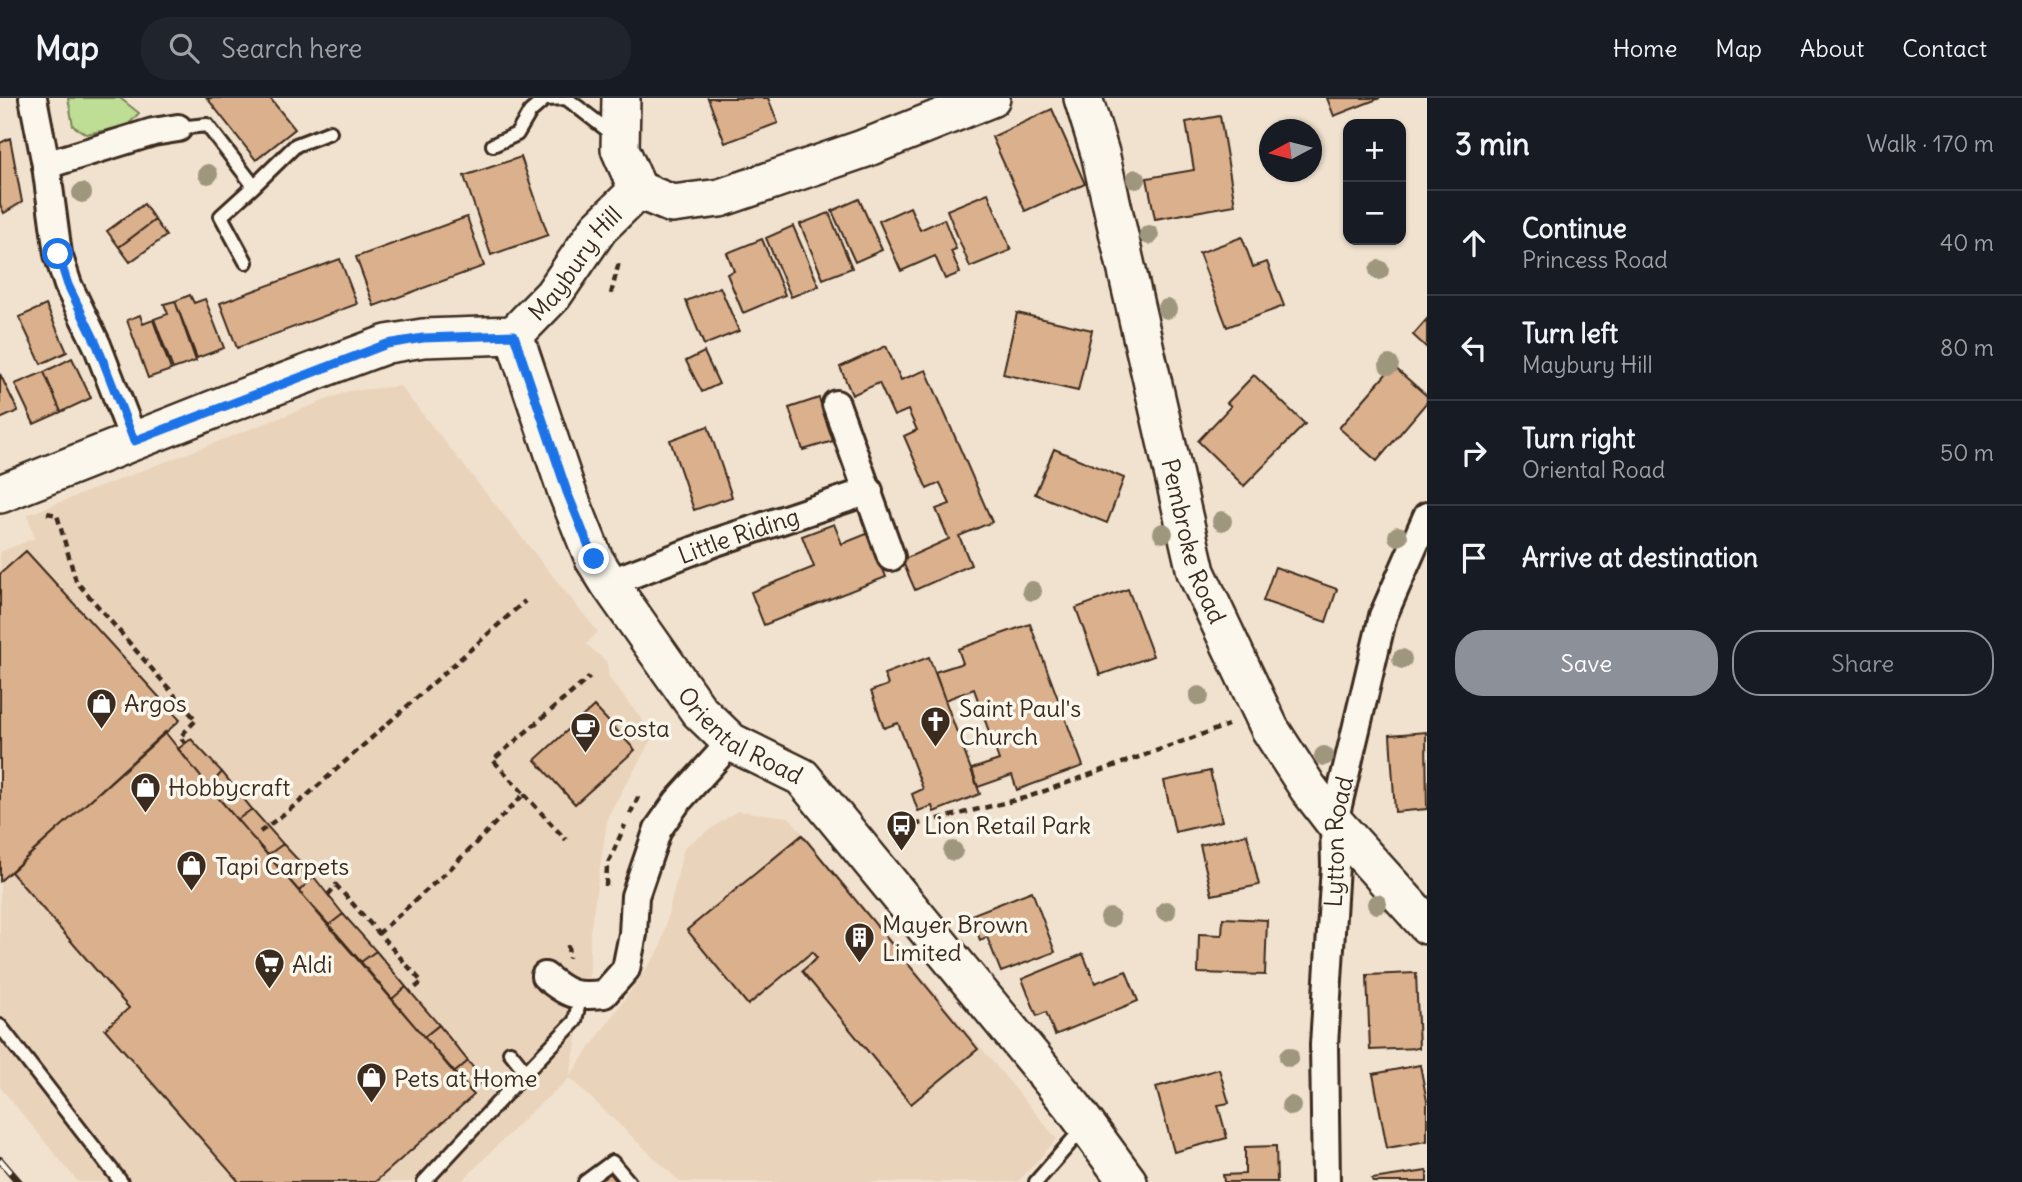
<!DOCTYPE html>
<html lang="en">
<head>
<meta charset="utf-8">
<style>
  body { margin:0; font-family:Delius,sans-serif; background:#20242c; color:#f1f3f6 }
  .controls { position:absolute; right:21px; top:21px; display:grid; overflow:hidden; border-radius:14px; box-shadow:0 2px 5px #0004 }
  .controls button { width:63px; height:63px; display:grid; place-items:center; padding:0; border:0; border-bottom:2px solid #363941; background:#171b24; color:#f1f3f6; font:35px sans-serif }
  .compass { position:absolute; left:1259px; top:21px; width:63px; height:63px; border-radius:50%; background:#171b24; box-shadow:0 2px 5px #0004; rotate:263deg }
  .stop { position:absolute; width:21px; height:21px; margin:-16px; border:5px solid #1a73e8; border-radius:50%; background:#fff }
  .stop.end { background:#1a73e8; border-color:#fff; box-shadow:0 2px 7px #0008 }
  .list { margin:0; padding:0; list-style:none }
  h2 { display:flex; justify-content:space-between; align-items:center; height:91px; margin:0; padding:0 28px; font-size:30px }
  h2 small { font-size:23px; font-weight:400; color:#9ea1a6 }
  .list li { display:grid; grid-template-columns:46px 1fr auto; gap:21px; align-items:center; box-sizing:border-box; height:105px; padding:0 28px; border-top:2px solid #363941 }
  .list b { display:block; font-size:26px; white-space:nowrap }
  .list p { margin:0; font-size:23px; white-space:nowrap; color:#9ea1a6 }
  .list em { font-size:23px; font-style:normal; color:#9ea1a6 }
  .actions { display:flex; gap:14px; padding:21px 28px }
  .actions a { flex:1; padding:16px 0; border:2px solid #8c9099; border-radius:28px; text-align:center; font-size:24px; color:#8c9099 }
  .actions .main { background:#8c9099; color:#fff }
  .icon { flex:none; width:38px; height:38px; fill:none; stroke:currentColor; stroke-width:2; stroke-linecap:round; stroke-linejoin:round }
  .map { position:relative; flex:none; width:1427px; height:1084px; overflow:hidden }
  header { display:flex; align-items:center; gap:42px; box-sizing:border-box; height:98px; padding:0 35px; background:#171b24; border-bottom:2px solid #363941 }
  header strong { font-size:33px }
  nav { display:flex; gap:38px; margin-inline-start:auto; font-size:24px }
  .search { width:490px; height:63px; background:#20242c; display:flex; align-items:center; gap:18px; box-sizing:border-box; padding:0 24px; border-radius:28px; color:#9ea1a6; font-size:26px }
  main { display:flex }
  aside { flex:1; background:#171b24 }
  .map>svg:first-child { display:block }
  .built { fill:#ead3bb }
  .green { fill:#bedd95; stroke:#7c845a; stroke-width:2 }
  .building { fill:#dbb08c; stroke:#3b2a1e; stroke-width:2 }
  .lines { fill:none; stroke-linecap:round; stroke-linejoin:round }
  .lane-casing { stroke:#3b2a1e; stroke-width:18 }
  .street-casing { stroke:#3b2a1e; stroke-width:32 }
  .secondary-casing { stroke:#3b2a1e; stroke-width:42 }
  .path { stroke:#3b2a1e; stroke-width:4.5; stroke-dasharray:7 5; stroke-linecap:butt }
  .lane { stroke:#fbf7ec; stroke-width:12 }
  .street { stroke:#fbf7ec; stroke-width:26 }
  .secondary { stroke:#fbf7ec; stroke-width:37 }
  .rail-casing { stroke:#3b2a1e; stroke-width:8 }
  .rail { stroke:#fbf7ec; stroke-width:5; stroke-dasharray:16; stroke-linecap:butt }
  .tree { fill:#9f967e }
  .route { stroke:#1a73e8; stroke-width:9 }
  .labels { text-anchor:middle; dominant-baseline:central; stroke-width:7; stroke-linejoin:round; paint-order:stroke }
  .street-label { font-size:24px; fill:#3b2a1e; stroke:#fbf7ec }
  .poi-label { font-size:24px; fill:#3b2a1e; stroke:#fbf7ec; text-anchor:start }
</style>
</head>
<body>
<header>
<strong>Map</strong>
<div class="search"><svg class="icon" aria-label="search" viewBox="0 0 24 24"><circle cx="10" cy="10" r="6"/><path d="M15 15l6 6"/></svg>Search here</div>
<nav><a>Home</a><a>Map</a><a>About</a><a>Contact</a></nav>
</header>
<main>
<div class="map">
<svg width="1427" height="1084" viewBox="0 0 1427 1084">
  <rect width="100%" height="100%" fill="#f1e2cf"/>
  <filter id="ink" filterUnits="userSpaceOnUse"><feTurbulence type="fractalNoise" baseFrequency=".0143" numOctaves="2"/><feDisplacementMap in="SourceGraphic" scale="14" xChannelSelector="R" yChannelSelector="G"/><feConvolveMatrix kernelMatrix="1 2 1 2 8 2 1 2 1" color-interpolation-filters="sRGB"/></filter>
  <g filter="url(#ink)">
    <!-- built -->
    <path class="built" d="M400,288L598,534L586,546L607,564L609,580L654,637L608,718L590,834V872L570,978L660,851L684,749L737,713L789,719L1057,1041L1018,1084H680L570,980L528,1017L461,1084H78L0,989V454L35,440L27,417L349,293Z"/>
    <!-- green -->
    <path class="green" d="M68,0H120L139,15L127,28L86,36L73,28Z"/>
    <!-- building -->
    <path class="building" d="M207,0H270L295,31L256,62Z
      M708,0H768L778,25L725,45Z
      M1327,0H1380L1334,18Z
      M1052,11L1085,86L1025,113L992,39Z
      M1220,18L1235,107L1155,121L1147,80L1194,72L1186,24Z
      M10,40L22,104L4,115L0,107V45Z
      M521,59L548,137L491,157L464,78Z
      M988,95L1011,152L970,169L947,112Z
      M859,101L882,152L855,164L832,113Z
      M144,106L155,122L119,149L107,133Z
      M910,109L920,132L944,121L956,151L951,153L960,175L945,181L935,158L901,173L879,123Z
      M829,115L852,170L823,181L800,126Z
      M467,119L484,168L374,208L356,159Z
      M155,122L166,138L130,164L119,149Z
      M793,128L819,188L791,199L766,140Z
      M1242,139L1253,169L1267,164L1284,208L1227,229L1199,155Z
      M762,141L785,197L743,215L727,176L734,173L727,155Z
      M340,161L357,206L237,250L220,205Z
      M720,189L739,233L704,247L686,203Z
      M190,197L194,205L205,201L224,250L197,260L175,203Z
      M175,203L196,263L173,271L154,221L168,216L164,206Z
      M46,207L67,254L41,266L19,219Z
      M1017,215L1092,232L1078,293L1003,276Z
      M140,217L143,226L153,222L171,272L148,280L127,222Z
      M1427,221V250L1413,237Z
      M886,248L901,282L926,272L992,424L959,438L971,467L915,492L902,462L949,441L936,411L950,406L940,385L927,391L904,338L917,332L908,312L894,318L879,285L852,297L840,269Z
      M704,254L719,286L702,294L686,263Z
      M72,260L91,300L61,314L44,274Z
      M1393,268L1427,298V304L1377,363L1339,330Z
      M44,274L61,314L34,326L15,286Z
      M0,276L18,313L0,321Z
      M1254,277L1305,326L1244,388L1198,343L1231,308L1227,305Z
      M819,300L833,343L803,352L789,310Z
      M708,328L732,399L694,412L670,342Z
      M1054,351L1124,380L1107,425L1035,396Z
      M834,426L842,446L869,435L886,479L764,527L751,494L814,469L802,438Z
      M26,453L180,622L0,783V476Z
      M1275,469L1337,491L1326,524L1263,503Z
      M1128,491L1153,558L1100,577L1076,510Z
      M1030,526L1083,668L1017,692L1012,677L978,689L972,671L999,662L974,591L945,602L935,574L963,565L958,551Z
      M929,559L980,696L934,714L932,708L918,713L912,696L923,691L898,625L884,630L871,593L888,587L884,576Z
      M594,608L635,652L575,706L535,662Z
      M165,634L209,689L474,997L375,1084H239L105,931L129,910L11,774Z
      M1426,634L1427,711L1395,714L1390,637Z
      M191,641L222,674L209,689L178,651Z
      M1210,673L1222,723L1175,734L1164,683Z
      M222,674L252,711L237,722L209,689Z
      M252,711L283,746L268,757L237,722Z
      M1247,736L1259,787L1212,797L1200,747Z
      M802,737L978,951L911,1006L802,873L817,860L812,854L748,907L687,832Z
      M283,746L314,779L299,793L268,757Z
      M314,779L343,816L329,827L299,793Z
      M1032,793L1055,854L1001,874L987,839L980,842L971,817Z
      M343,816L376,853L361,864L329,827Z
      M1223,820L1267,822L1265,877L1198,875L1199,836L1222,837Z
      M376,853L406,889L392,901L361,864Z
      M1083,856L1095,885L1126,873L1138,903L1055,937L1046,914L1037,918L1022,881Z
      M1416,875L1419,950L1370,952L1367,877Z
      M406,889L439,927L424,939L392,901Z
      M439,927L468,963L454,975L424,939Z
      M468,963L483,982L471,994L454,975Z
      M1420,967L1427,1003V1043L1387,1050L1373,976Z
      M1219,971L1229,1005L1218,1007L1227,1040L1174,1054L1156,989Z
      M1276,1048L1277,1084H1224L1223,1077L1245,1076V1049Z
      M1427,1073V1084H1373L1372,1081Z
      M610,1075L617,1084H598Z"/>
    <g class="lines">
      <defs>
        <path id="lane" d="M566,0L615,38
          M178,30L207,27L254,88L221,118L246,164
          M493,47L517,36L530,14L545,1L567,0
          M254,88L296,47L330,34
          M0,928L121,1084
          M510,954L526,974L575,923L580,899
          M424,1084L526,974
          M585,1084L612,1064L629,1084
          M1036,1084L1084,1029"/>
        <g id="street">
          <path d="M33,0L46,67L58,156L68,187L97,247L134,343"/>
          <path d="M46,67L153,34L178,30"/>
          <path d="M836,306L891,459"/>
          <path id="s1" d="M609,485L716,444L869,393"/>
          <path d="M545,878C568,897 574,899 604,896L626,871L633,836L635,798L658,731L677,704L731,644"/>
          <path id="s2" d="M1326,1084L1324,947L1335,768L1334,724L1383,518L1427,418"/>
        </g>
        <g id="secondary">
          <path d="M621,0L620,51L638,92"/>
          <path id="s3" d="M1083,0L1100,55L1196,474L1270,631L1308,690L1334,724L1427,827"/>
          <path d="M638,92L672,106L720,100L863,51L991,0"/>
          <path id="s4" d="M514,237L567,394L594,461L609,485L699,613L731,644L802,679L1073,1009L1128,1084"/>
          <path id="s5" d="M0,396L240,301L387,246L423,240L514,237L553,197L599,130L638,92"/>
        </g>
      </defs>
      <!-- lane casing -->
      <use href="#lane" class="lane-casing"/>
      <!-- street casing -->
      <use href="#street" class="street-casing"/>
      <!-- secondary casing -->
      <use href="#secondary" class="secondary-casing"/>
      <!-- path -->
      <path class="path" d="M611,196L619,164
        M47,415L57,417L76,483L196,622L180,639L185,645
        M524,696L566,742
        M630,716L640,695
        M260,734L302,702L525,503
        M899,746L918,726L1028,699L1228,627
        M606,788L607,768L625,727
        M328,797L336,787L422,884L410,894
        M378,836L451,770L524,696L493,662L590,579
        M568,847L569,860"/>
      <!-- lane -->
      <use href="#lane" class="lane"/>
      <!-- street -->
      <use href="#street" class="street"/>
      <!-- secondary -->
      <use href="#secondary" class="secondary"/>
      <defs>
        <path id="rail" d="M0,1062L19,1084"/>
      </defs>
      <!-- rail casing -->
      <use href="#rail" class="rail-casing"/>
      <!-- rail -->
      <use href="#rail" class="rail"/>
    </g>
    <!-- trees -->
    <g class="tree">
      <circle cx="208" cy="76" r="10"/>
      <circle cx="1136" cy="81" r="10"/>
      <circle cx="82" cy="95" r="10"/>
      <circle cx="1149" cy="137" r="10"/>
      <circle cx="1379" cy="172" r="10"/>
      <circle cx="1167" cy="211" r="10"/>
      <circle cx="1389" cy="267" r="10"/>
      <circle cx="1222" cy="423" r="10"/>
      <circle cx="1163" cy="435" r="10"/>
      <circle cx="1398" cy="438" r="10"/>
      <circle cx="1032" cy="493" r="10"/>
      <circle cx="1402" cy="561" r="10"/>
      <circle cx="1199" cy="598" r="10"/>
      <circle cx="1324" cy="658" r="10"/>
      <circle cx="953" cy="753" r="10"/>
      <circle cx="1377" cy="806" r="10"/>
      <circle cx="1166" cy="813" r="10"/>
      <circle cx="1110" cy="820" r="10"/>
      <circle cx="1289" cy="959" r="10"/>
      <circle cx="1291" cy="1008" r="10"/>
    </g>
  </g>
  <g class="lines" filter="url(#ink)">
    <!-- route -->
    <path class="route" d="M58,156L68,187L97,247L134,343L387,246L423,240L514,237L567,394L594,461"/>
  </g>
  <!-- icons -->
  <defs>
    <symbol id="shop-pin" viewBox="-11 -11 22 30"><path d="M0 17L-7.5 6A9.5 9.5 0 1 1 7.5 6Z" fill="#3b2a1e" stroke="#fbf7ec"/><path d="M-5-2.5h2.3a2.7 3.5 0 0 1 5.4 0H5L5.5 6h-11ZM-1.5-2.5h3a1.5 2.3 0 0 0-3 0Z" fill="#fff"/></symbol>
    <symbol id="church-pin" viewBox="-11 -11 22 30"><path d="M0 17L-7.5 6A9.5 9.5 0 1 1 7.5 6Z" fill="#3b2a1e" stroke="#fbf7ec"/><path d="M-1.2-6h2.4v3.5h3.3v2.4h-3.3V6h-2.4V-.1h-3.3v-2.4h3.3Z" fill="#fff"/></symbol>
    <symbol id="cafe-pin" viewBox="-11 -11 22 30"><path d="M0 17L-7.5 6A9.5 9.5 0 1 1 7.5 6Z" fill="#3b2a1e" stroke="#fbf7ec"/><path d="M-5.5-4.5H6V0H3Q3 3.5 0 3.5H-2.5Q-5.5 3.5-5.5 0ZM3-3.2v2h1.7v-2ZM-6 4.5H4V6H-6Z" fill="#fff"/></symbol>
    <symbol id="bus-pin" viewBox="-11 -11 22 30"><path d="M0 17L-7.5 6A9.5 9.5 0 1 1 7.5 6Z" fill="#3b2a1e" stroke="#fbf7ec"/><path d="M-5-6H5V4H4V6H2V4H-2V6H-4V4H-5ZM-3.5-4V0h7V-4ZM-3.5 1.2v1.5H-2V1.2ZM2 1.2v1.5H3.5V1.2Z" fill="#fff"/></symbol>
    <symbol id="building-pin" viewBox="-11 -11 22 30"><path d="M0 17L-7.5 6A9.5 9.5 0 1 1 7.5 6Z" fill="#3b2a1e" stroke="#fbf7ec"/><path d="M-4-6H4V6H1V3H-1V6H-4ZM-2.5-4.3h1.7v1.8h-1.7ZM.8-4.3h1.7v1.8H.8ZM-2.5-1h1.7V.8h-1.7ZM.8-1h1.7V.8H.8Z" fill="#fff"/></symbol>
    <symbol id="supermarket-pin" viewBox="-11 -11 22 30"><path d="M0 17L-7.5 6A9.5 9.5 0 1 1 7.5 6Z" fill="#3b2a1e" stroke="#fbf7ec"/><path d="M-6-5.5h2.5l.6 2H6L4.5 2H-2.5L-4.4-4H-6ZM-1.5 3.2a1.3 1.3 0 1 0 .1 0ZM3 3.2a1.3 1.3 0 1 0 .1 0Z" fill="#fff"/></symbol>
  </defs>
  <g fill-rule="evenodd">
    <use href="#shop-pin" x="84" y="588" width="35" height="47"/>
    <use href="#church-pin" x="918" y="606" width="35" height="47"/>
    <use href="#cafe-pin" x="568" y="612" width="35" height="47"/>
    <use href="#shop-pin" x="128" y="672" width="35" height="47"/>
    <use href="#bus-pin" x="884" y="710" width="35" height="47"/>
    <use href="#shop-pin" x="174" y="750" width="35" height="47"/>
    <use href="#building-pin" x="842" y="822" width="35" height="47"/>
    <use href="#supermarket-pin" x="252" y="848" width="35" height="47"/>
    <use href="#shop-pin" x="354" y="962" width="35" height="47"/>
  </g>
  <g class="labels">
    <!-- street labels -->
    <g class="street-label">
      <text stroke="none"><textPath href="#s5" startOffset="637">Maybury Hill</textPath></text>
      <text stroke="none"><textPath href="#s1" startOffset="138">Little Riding</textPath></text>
      <text stroke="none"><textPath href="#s3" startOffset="457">Pembroke Road</textPath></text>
      <text stroke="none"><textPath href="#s4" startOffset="471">Oriental Road</textPath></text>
      <text stroke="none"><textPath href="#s2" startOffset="341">Lytton Road</textPath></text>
    </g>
    <!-- poi labels -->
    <g class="poi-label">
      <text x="124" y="605">Argos</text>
      <text x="959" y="610">Saint Paul's<tspan x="959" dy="28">Church</tspan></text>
      <text x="608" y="630">Costa</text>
      <text x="168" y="689">Hobbycraft</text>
      <text x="924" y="727">Lion Retail Park</text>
      <text x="215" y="768">Tapi Carpets</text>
      <text x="882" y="826">Mayer Brown<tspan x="882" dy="28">Limited</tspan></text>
      <text x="292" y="866">Aldi</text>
      <text x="394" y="980">Pets at Home</text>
    </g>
  </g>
</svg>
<div class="controls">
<button>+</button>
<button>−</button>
</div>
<svg class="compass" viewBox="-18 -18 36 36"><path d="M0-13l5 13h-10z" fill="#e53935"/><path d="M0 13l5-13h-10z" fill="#9ea1a6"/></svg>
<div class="stop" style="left:58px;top:156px"></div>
<div class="stop end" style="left:594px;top:461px"></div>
</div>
<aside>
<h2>3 min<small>Walk · 170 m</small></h2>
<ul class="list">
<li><svg class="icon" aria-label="ahead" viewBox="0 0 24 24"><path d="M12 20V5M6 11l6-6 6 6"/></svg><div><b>Continue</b><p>Princess Road</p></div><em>40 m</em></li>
<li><svg class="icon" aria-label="left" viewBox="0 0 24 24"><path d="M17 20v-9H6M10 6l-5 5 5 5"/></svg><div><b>Turn left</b><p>Maybury Hill</p></div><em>80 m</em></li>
<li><svg class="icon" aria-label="right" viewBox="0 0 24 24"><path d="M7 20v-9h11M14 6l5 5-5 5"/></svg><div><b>Turn right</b><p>Oriental Road</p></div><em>50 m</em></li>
<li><svg class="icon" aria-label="arrive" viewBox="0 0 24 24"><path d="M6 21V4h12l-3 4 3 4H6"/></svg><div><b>Arrive at destination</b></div></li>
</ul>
<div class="actions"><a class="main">Save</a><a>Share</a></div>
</aside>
</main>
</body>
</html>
